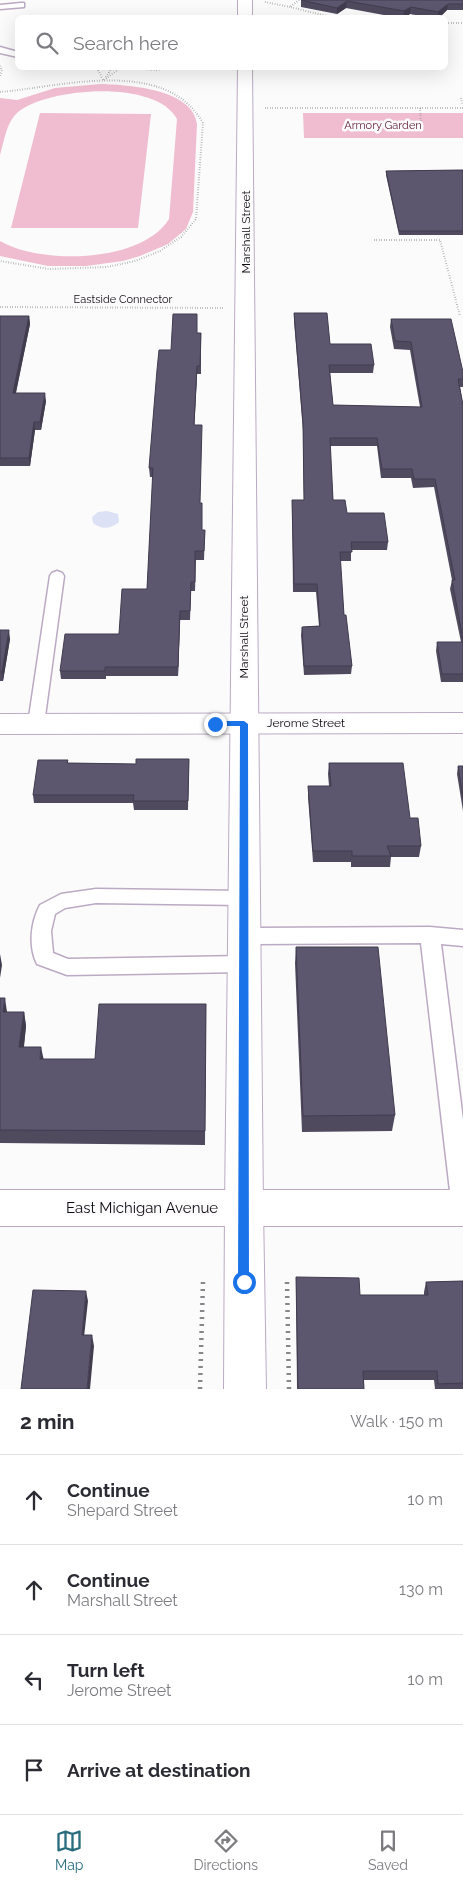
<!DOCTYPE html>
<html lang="en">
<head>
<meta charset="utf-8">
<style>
  body { margin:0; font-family:Raleway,sans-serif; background:#f2f2f3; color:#2b2b33 }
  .stop { position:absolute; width:15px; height:15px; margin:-11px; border:4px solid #1a73e8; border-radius:50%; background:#fff }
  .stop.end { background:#1a73e8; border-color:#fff; box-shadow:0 1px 5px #0008 }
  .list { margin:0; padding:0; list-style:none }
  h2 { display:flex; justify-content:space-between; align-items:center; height:65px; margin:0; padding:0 20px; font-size:21px }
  h2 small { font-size:16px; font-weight:400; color:#7c7c81 }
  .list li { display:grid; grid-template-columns:32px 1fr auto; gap:15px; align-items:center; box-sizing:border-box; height:90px; padding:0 20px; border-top:1px solid #e1e1e2 }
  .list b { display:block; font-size:19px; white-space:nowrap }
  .list p { margin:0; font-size:16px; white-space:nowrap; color:#7c7c81 }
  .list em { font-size:16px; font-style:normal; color:#7c7c81 }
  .icon { flex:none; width:28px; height:28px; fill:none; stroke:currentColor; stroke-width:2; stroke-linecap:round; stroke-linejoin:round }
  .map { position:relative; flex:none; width:463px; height:1389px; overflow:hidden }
  .search { position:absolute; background:#fff; box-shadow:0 5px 20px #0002; left:15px; right:15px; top:15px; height:55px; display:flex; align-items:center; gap:12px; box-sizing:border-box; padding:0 18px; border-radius:8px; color:#7c7c81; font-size:19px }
  .sheet { height:425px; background:#fff }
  nav { display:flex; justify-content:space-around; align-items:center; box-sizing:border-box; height:70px; border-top:1px solid #e1e1e2; background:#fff; font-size:14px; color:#7c7c81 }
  nav a { display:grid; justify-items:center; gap:2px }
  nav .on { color:#296c7e }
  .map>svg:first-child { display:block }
  .green { fill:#f0bdd0 }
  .water { fill:#dde1f6 }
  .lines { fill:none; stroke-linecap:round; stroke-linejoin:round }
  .lane-casing { stroke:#bbaac3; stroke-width:3 }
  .street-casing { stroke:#bbaac3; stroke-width:2 }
  .secondary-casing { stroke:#bbaac3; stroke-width:2 }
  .primary-casing { stroke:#bbaac3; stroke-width:2 }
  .path-far1 { stroke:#88868a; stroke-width:2; stroke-dasharray:0.5 2; stroke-linecap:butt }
  .path { stroke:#88868a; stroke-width:4.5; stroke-dasharray:2 5; stroke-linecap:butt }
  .lane { fill:#fff; fill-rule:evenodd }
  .street { fill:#fff; fill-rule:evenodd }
  .secondary { fill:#fff; fill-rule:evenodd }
  .primary { fill:#fff; fill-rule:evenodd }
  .wall { fill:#504a5f }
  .shaded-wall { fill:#413c4e }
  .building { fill:#5d566f; stroke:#413c4e }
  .route { fill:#1a73e8 }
  .labels { text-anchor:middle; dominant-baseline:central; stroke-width:5; stroke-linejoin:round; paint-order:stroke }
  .far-park-label { font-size:11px; fill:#652242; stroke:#fbfbfb }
  .far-street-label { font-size:11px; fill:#110b14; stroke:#fbfbfb }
  .street-label { font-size:12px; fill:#110b14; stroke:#fbfbfb }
  .near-street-label { font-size:15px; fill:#110b14; stroke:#fbfbfb }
</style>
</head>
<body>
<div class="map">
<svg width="463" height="1389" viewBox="0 0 463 1389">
  <rect width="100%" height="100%" fill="#fbfbfb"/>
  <!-- green -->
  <path class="green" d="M101,84C129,85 193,89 197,124L193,212L186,229L168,244L140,256L123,261L86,266H48L0,256V241C41,265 142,263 169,219L177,119C156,79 47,87 17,113C6,123 4,142 0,155V98L17,100L55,88Z
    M40,113L151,114L138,228H11Z
    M303,113H463V138H304Z"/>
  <!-- water -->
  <path class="water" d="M107,511L118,514L119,522C111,529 101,530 93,523L92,517L98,512Z"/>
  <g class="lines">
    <defs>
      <path id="lane" d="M21,3H24V7L0,9V5Z
        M0,47L18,52V57L0,53Z
        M57,571L62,573L64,576L44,724L42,728L36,730L30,728L28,724L50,576L52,573Z
        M96,889L243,891L250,893L252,898L250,903L243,905L96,903L65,908L55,914L51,931L53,953L68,959L243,956L250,958L253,964L250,970L243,972L67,975L37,964C28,946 31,922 40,905L61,894Z
        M430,927L463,930V946L441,944L463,1120V1219L455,1216L452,1208L421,943L243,944L236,942L233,936L236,930L243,928Z"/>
      <path id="street" d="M463,713V733L0,734V714Z
        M244,1189L257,1194L263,1207L266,1389H224L225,1207L231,1194Z"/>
      <path id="secondary" d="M238,0H252V18H238Z
        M238,68H252L263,1207L257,1220L244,1225L231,1220L225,1207Z"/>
      <path id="primary" d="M0,1190H463V1226H0Z"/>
    </defs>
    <!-- lane casing -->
    <use href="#lane" class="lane-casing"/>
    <!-- street casing -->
    <use href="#street" class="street-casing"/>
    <!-- secondary casing -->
    <use href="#secondary" class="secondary-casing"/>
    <!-- primary casing -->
    <use href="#primary" class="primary-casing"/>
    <!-- path-far1 -->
    <path class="path-far1" d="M299,0L290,7L335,18
      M265,2L290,7
      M409,18L413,14
      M446,23H463
      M0,66L2,70L0,76
      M97,68L103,80
      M129,68L157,70L166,68
      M106,77L112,68
      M104,80L120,68
      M0,92C61,87 165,56 203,123L196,219L181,237L160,251L135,261L107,267L49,269L0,261
      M461,98L463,105
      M265,108H463
      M420,108L421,125
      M374,240H440L460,316
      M0,307L223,308"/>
    <!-- path -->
    <path class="path" d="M287,1282L289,1389
      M200,1389L203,1281"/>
    <!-- lane -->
    <use href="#lane" class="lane"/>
    <!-- street -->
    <use href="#street" class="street"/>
    <!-- secondary -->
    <use href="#secondary" class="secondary"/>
    <!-- primary -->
    <use href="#primary" class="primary"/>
  </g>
  <!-- wall -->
  <path class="wall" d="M301,0H463V10H447L439,18H432L410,14L404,18H400L346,8L337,14L301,7Z
    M463,170V235H399L386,175V171Z
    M294,313L330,344L374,365L373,373H330L333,405L420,407L410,350L394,349L390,327L391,319L463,372V387H460L463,405V682H441L436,651L437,642H461L450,589L452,580L434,487L413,488L411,478H381L377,446H330L333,500L347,513L388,542L387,550H351V561H340L344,615L352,666L351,674L304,675L301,635L302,627L319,626L316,592H293L292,500H304L303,431L294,321Z
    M0,316H29L30,324L16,393L46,401L41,430H35L30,466H0Z
    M197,333H201V374H197L194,425L202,530H205L204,560H196L195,591H191L190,620H180L178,676H106V679H61L60,671L119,634L147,589L153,477H150L149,468L171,350Z
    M0,630L10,639L3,681H0Z
    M189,759L188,810H134L133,803H34L33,795L68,760V763L136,764Z
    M329,763L410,818L421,846L419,857H391L390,867H351V862H313L308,797V786H329L328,774Z
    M458,766H463V811L457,774Z
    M296,947L395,1115L392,1131L302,1132L295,963Z
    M0,998L7,1012H24L26,1026L24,1047L43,1059H95L206,1004L205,1145L0,1143Z
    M296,1277L360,1295H424V1292L426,1282L463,1281V1389H435L434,1380H364V1389H297L296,1287Z"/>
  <!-- shaded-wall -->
  <path class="shaded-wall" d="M347,1L346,8L337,14V8Z
    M448,4L447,10L439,18H438V12Z
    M411,7L410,14L403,18L404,11Z
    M29,316L30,324L14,401L13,393Z
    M197,366V374L194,433V425Z
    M45,393L46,401L41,430L40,422Z
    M34,422L35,430L30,466L29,458Z
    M180,611V620L178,676V667Z
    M9,630L10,639L3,681L2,672Z
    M0,954L2,965L0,978Z
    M5,998L7,1012H3Z
    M24,1012L26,1026L22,1061L19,1047Z
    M41,1047L44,1061L40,1059Z
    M86,1291L88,1301L83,1346L82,1335Z
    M92,1335L94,1346L90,1389H87Z"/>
  <!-- building -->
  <path class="building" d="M301,0H463V4H448L438,12L411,7L404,11L347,1L337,8Z
    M463,170V231H399L386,171Z
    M294,313H327L330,344H371L374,365H329L333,405L422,407L411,342L395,341L391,319H451L463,372V379H458L463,405V640L452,580H455L435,479H414L412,469H382L377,438H330L333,500H345L347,513H384L388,542H351L352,552H340L344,615H346L352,666H304L302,627L320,626L317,584H294L292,500H304L303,423Z
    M173,314H197V333H201L200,366H197L194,425H202L200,503H202V530H205L204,551H195V582H191L190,611H180L178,667H105V671H60L65,634H119L122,589H147L153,468H149L157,370L159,350H171Z
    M0,316H29L13,393H45L40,422H34L29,458H0Z
    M0,630H9L2,672H0Z
    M437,642H463V674H442Z
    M136,759H189L188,801H133L134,795H33L38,760H68L67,763L136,764Z
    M329,763H403L410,818H418L421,846H387L391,856H352V851H313L308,786H331Z
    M458,766H463V798Z
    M296,947H378L395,1115L303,1116Z
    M0,998H5L3,1012H24L19,1047H41L40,1059H95L99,1004H206L205,1131L0,1130Z
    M296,1277L359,1278L360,1295H428L426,1282L463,1281V1383L438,1384L437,1371H363L364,1389H298Z
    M33,1290L86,1291L82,1335H92L87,1389H21Z"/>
  <!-- route -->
  <path class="route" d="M215,721H244L248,724L249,1282L248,1287L244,1288L240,1287L238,1282L240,726H212L211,724Z"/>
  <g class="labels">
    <!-- far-park labels -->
    <g class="far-park-label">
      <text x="383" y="125">Armory Garden</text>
    </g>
    <!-- far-street labels -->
    <g class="far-street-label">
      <text x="123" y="299">Eastside Connector</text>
    </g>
    <!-- street labels -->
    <g class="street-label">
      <text transform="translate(246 232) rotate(-90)">Marshall Street</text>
      <text transform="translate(244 637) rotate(-90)">Marshall Street</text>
      <text x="306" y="723">Jerome Street</text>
    </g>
    <!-- near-street labels -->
    <g class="near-street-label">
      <text x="142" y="1208">East Michigan Avenue</text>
    </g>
  </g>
</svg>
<div class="stop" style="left:244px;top:1282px"></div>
<div class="stop end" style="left:215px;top:724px"></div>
<div class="search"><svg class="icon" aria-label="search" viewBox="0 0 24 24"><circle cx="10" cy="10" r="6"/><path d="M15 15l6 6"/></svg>Search here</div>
</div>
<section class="sheet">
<h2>2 min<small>Walk · 150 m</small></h2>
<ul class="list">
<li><svg class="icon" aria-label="ahead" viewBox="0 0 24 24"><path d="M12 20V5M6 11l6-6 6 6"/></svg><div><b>Continue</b><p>Shepard Street</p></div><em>10 m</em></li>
<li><svg class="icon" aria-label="ahead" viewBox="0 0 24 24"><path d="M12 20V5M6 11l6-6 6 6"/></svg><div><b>Continue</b><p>Marshall Street</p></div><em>130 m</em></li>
<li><svg class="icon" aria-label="left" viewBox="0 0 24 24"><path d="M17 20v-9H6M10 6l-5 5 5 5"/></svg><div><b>Turn left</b><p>Jerome Street</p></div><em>10 m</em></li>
<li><svg class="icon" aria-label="arrive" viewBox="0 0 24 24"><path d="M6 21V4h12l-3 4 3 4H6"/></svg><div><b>Arrive at destination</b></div></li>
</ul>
</section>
<nav>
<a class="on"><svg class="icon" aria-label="map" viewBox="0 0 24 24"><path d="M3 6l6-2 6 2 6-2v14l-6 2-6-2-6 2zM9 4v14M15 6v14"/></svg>Map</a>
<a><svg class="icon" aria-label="directions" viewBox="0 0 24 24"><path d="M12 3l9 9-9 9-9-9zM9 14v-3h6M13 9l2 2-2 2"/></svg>Directions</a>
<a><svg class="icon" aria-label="saved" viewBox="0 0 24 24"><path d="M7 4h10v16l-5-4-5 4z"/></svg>Saved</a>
</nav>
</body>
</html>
